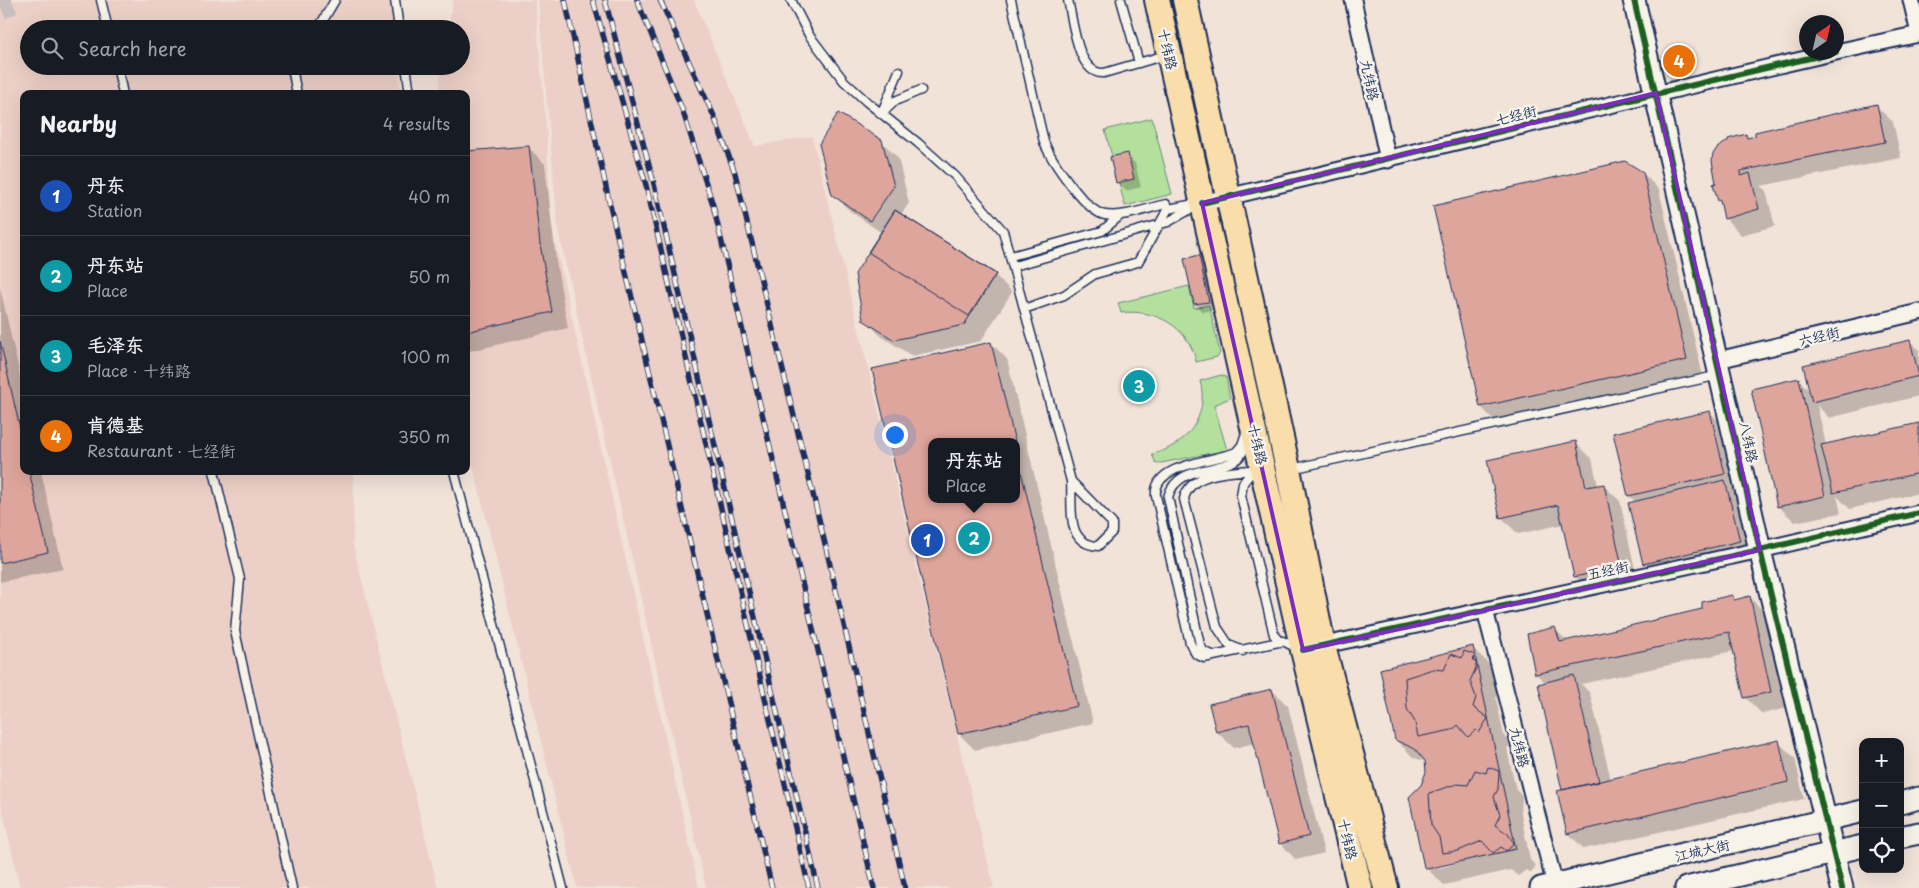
<!DOCTYPE html>
<html lang="en">
<head>
<meta charset="utf-8">
<style>
  body { margin:0; font-family:"Playpen Sans","LXGW WenKai TC",sans-serif; background:#20242c; color:#f1f3f6 }
  .controls { position:absolute; right:15px; bottom:15px; display:grid; overflow:hidden; border-radius:10px; box-shadow:0 5px 20px #0002 }
  .controls button { width:45px; height:45px; display:grid; place-items:center; padding:0; border:0; border-bottom:1px solid #363941; background:#171b24; color:#f1f3f6; font:25px sans-serif }
  .compass { position:absolute; left:1799px; top:15px; width:45px; height:45px; border-radius:50%; background:#171b24; box-shadow:0 5px 20px #0002; rotate:34deg }
  .you { position:absolute; left:894px; top:434px; width:18px; height:18px; margin:-12px; border:4px solid #fff; border-radius:50%; background:#1a73e8; box-shadow:0 0 0 8px #1a73e833 }
  .badge { display:grid; place-items:center; width:32px; height:32px; border-radius:50%; background:#2563eb; color:#fff; font-size:16px; font-weight:700 }
  .pin { position:absolute; translate:-50% -50%; border:2px solid #fff; box-shadow:0 1px 5px #0006 }
  .popup { position:absolute; left:928px; top:438px; width:92px; height:65px; box-sizing:border-box; display:grid; place-content:center; border-radius:10px; background:#171b24; filter:drop-shadow(0 1px 4px #0005); font-size:16px; white-space:nowrap; color:#9ea1a6 }
  .popup b { font-size:19px; color:#f1f3f6 }
  .popup::after { content:''; position:absolute; left:50%; top:100%; margin-left:-10px; border:10px solid transparent; border-top-color:#171b24 }
  .list { margin:0; padding:0; list-style:none }
  h2 { display:flex; justify-content:space-between; align-items:center; height:65px; margin:0; padding:0 20px; font-size:21px }
  h2 small { font-size:16px; font-weight:400; color:#9ea1a6 }
  .list li { display:grid; grid-template-columns:32px 1fr auto; gap:15px; align-items:center; box-sizing:border-box; height:80px; padding:0 20px; border-top:1px solid #363941 }
  .list b { display:block; font-size:19px; white-space:nowrap }
  .list p { margin:0; font-size:16px; white-space:nowrap; color:#9ea1a6 }
  .list em { font-size:16px; font-style:normal; color:#9ea1a6 }
  .icon { flex:none; width:28px; height:28px; fill:none; stroke:currentColor; stroke-width:2; stroke-linecap:round; stroke-linejoin:round }
  .map { position:relative; flex:none; width:1919px; height:888px; overflow:hidden }
  .search { position:absolute; background:#171b24; box-shadow:0 5px 20px #0002; left:20px; top:20px; width:450px; height:55px; display:flex; align-items:center; gap:12px; box-sizing:border-box; padding:0 18px; border-radius:28px; color:#9ea1a6; font-size:19px }
  .panel { position:absolute; background:#171b24; box-shadow:0 5px 20px #0002; left:20px; top:90px; width:450px; height:385px; border-radius:10px }
  .map>svg:first-child { display:block }
  .built { fill:#ecd0c7 }
  .green { fill:#b4e09d; stroke:#68887e }
  .shadow { fill:#0003; fill-rule:evenodd }
  .building { fill:#dea59c; stroke:#1b2f5e }
  .lines { fill:none; stroke-linecap:round; stroke-linejoin:round }
  .highway-tunnel { stroke:#c7bfc0; stroke-width:28; stroke-dasharray:28 14; stroke-linecap:butt }
  .lane-casing { stroke:#1b2f5e; stroke-width:11 }
  .street-casing { stroke:#1b2f5e; stroke-width:19 }
  .secondary-casing { stroke:#1b2f5e; stroke-width:25 }
  .primary-casing { stroke:#1b2f5e; stroke-width:28 }
  .lane { stroke:#f7f3e8; stroke-width:8 }
  .street { stroke:#f7f3e8; stroke-width:15 }
  .secondary { stroke:#f7f3e8; stroke-width:21 }
  .primary { stroke:#f9deab; stroke-width:24 }
  .rail-casing { stroke:#1b2f5e; stroke-width:5.5 }
  .rail { stroke:#f7f3e8; stroke-width:4; stroke-dasharray:11; stroke-linecap:butt }
  .cycleway-casing { stroke:#f7f3e8; stroke-width:9 }
  .cycleway { stroke:#1b5e20; stroke-width:6 }
  .marked { fill:none; stroke:#7b2cbf; stroke-width:4; stroke-linejoin:round }
  .labels { text-anchor:middle; dominant-baseline:central; stroke-width:5; stroke-linejoin:round; paint-order:stroke }
  .street-label { font-size:14px; fill:#1b2f5e; stroke:#f7f3e8 }
</style>
</head>
<body>
<div class="map">
<svg width="1919" height="888" viewBox="0 0 1919 888">
  <rect width="100%" height="100%" fill="#f2e3d9"/>
  <filter id="ink" filterUnits="userSpaceOnUse"><feTurbulence type="fractalNoise" baseFrequency=".02" numOctaves="2"/><feDisplacementMap in="SourceGraphic" scale="10" xChannelSelector="R" yChannelSelector="G"/><feConvolveMatrix kernelMatrix="1 2 1 2 8 2 1 2 1" color-interpolation-filters="sRGB"/></filter>
  <g filter="url(#ink)">
    <!-- built -->
    <path class="built" d="M0,0H392L395,29H29V66H398L401,94H24V471H354L353,544L438,888H20L0,800Z
      M453,0H535L547,135L551,224L699,888H577L466,437V94H438L442,66H461V29H448Z
      M538,0H694L755,146L812,136L994,888H706L558,230Z"/>
    <!-- green -->
    <path class="green" d="M1152,118L1172,194L1125,206L1105,130Z
      M1189,286L1194,308L1209,305L1220,353L1217,357L1196,362C1190,327 1154,308 1121,313L1118,303Z
      M1221,375L1226,377L1230,398L1214,405L1227,450L1156,464L1152,454C1185,447 1210,417 1200,381Z"/>
    <!-- shadow -->
    <path class="shadow" d="M1876,106L1893,122L1901,158L1761,186L1766,191L1775,226L1741,235L1725,218L1714,185L1718,184V148L1728,140L1745,135L1749,139Z
      M881,141L898,158L909,203L901,215L995,275L1012,292L981,341L912,356L881,336L864,319L882,233L850,211L833,194Z
      M528,147L545,164L556,261L568,328L471,351L466,346V152Z
      M1127,155L1135,163L1141,187L1126,191L1117,182Z
      M1643,173L1659,190L1703,376L1497,423L1481,407Z
      M1199,257L1207,265L1216,309L1203,312L1195,304Z
      M0,287L24,393V471H41L63,569L0,582Z
      M1910,341L1919,350V396L1829,418L1817,405L1826,445L1919,424V493L1850,509L1837,496L1841,513L1795,522L1778,506L1799,380L1811,392Z
      M991,343L1007,359L1093,723L975,750L959,734L873,370ZM932,442H1016V499H932Z
      M1710,412L1726,429L1741,490L1735,492L1741,498L1755,557L1660,580L1644,563L1636,502L1629,496Z
      M1575,442L1592,459L1598,486L1603,485L1620,501L1638,583L1592,593L1575,576L1564,524L1518,534L1501,517Z
      M1732,596L1736,601L1750,597L1766,614L1787,708L1762,714L1745,697L1734,651L1581,684L1590,693L1611,780L1778,742L1795,758L1804,799L1584,849L1568,833L1564,791L1546,683L1536,674L1555,629L1568,642L1704,610Z
      M1473,648L1489,664L1491,673L1498,680L1499,692L1496,698L1504,736L1511,743L1507,749L1516,790L1522,796L1521,814L1530,860L1536,866L1531,873L1526,870L1518,876L1511,870L1444,885L1425,867L1422,786L1427,772L1426,762L1413,757L1396,740ZM1458,861L1459,863L1436,869V866Z
      M1272,690L1288,706L1324,853L1296,860L1280,843L1255,743L1234,748L1217,732Z"/>
    <!-- building -->
    <path class="building" d="M1877,104L1885,142L1740,171L1741,176L1750,173L1759,209L1724,219L1720,200L1718,201L1713,184L1716,183L1712,161L1713,154L1717,148L1728,141V139L1746,134L1747,138L1755,136V132Z
      M838,113L882,140L894,186L870,221L832,195L819,144Z
      M529,146L540,244L552,312L466,332V151Z
      M1128,153L1134,179L1116,183L1110,157Z
      M1625,161L1643,172L1687,360L1480,407L1433,206Z
      M895,210L996,274L964,325L894,340L863,320L855,274Z
      M895,210L996,274L969,316L868,252Z
      M1199,255L1209,302L1194,304L1184,259Z
      M1910,340L1919,376L1812,402L1803,365Z
      M0,341L24,446V471H29L48,552L0,563Z
      M991,342L1015,442H932V499H1016V450L1077,706L958,734L872,369Z
      M1799,378L1825,496L1777,507L1751,389Z
      M1710,411L1725,474L1628,496L1613,433Z
      M1919,423V473L1833,493L1821,445Z
      M1576,441L1586,487L1604,484L1622,567L1574,577L1558,505L1500,518L1487,460Z
      M1725,480L1740,541L1643,564L1628,503Z
      M1732,595L1734,600L1750,596L1771,692L1744,698L1729,632L1535,674L1527,634L1555,627L1560,642L1702,609V602Z
      M1473,646L1516,849L1427,869L1424,867L1409,797L1421,785L1426,772L1425,761L1415,749L1395,740L1380,669Z
      M1464,651L1475,655L1473,661L1476,662V668L1470,681L1476,697L1473,707L1488,718L1479,733L1476,730L1468,737L1458,725L1452,730L1418,737L1415,722L1407,709L1405,678L1433,669L1444,670L1451,654L1462,658Z
      M1574,675L1599,782L1562,790L1538,684Z
      M1272,689L1309,836L1279,844L1249,724L1216,732L1209,704Z
      M1779,740L1788,782L1567,834L1557,791Z
      M1488,767L1499,771L1498,789L1494,797L1500,815L1495,825L1508,834L1514,843L1507,851L1501,847L1493,853L1482,841L1458,851L1442,853L1439,837L1431,825L1429,793L1457,784L1468,785L1475,770L1486,773Z"/>
    <g class="lines">
      <!-- highway-tunnel -->
      <path class="highway-tunnel" d="M0,5L12,0"/>
      <defs>
        <path id="lane" d="M101,0L108,29
          M395,0L399,29
          M791,0L809,35L844,81L867,102L918,143L955,176L1003,231L1071,481
          M1011,0L1044,142C1051,160 1086,212 1105,215C1124,218 1148,208 1166,204L1168,209
          M1068,0C1073,20 1077,75 1104,73L1166,55
          M1121,0L1139,63
          M318,29L335,0
          M117,66L123,94
          M297,66L293,73L297,94
          M406,66L410,94
          M882,112L899,71
          M881,114L895,101L921,90
          M1011,256L1102,231L1121,215
          M1014,266L1168,222L1196,206
          M1024,309L1064,295L1095,274L1138,262L1168,209L1200,203
          M1246,433L1242,445L1236,452C1214,462 1152,463 1156,496L1190,643L1196,654L1204,658L1283,641L1299,649
          M1291,469L1720,375
          M1253,470L1243,483L1241,496L1274,635L1280,642
          M214,471L240,579L235,631L292,888
          M454,471L563,888
          M1071,481L1112,523V532L1098,546C1064,544 1073,505 1071,481Z
          M1243,651L1229,645L1217,627L1184,499C1190,470 1237,472 1260,469
          M1213,655L1204,652L1200,645L1168,497C1179,456 1244,480 1245,442"/>
        <path id="street" d="M1353,0L1388,160
          M1911,0L1919,33
          M1836,52L1919,34
          M1202,203C1414,153 1624,100 1836,52
          M1718,360L1919,312
          M1485,610L1555,885
          M1316,647L1760,550L1919,513"/>
        <path id="secondary" d="M1634,0L1760,550L1842,888
          M1900,803L1919,798
          M1900,837L1919,833
          M1541,888L1863,811
          M1686,888L1863,846"/>
        <path id="primary" d="M1157,0L1303,650L1360,888
          M1185,0L1288,469L1323,646L1386,888"/>
      </defs>
      <!-- lane casing -->
      <use href="#lane" class="lane-casing"/>
      <!-- street casing -->
      <use href="#street" class="street-casing"/>
      <!-- secondary casing -->
      <use href="#secondary" class="secondary-casing"/>
      <!-- primary casing -->
      <use href="#primary" class="primary-casing"/>
      <!-- lane -->
      <use href="#lane" class="lane"/>
      <!-- street -->
      <use href="#street" class="street"/>
      <!-- secondary -->
      <use href="#secondary" class="secondary"/>
      <!-- primary -->
      <use href="#primary" class="primary"/>
      <defs>
        <path id="rail" d="M565,0L609,201L772,888
          M593,0L646,185L809,888
          M605,0L654,184L818,888
          M637,0L682,109L713,205L874,888
          M660,0L714,116L735,173L827,552L905,888"/>
      </defs>
      <!-- rail casing -->
      <use href="#rail" class="rail-casing"/>
      <!-- rail -->
      <use href="#rail" class="rail"/>
      <defs>
        <path id="cycleway" d="M1634,0L1760,550L1842,888
          M1202,203C1414,153 1624,100 1836,52
          M1303,650L1760,550L1919,513"/>
      </defs>
      <!-- cycleway casing -->
      <use href="#cycleway" class="cycleway-casing"/>
      <!-- cycleway -->
      <use href="#cycleway" class="cycleway"/>
    </g>
  </g>
  <!-- marked area -->
  <path class="marked" d="M1656,93L1760,550L1303,650L1202,203Z"/>
  <g class="labels">
    <!-- street labels -->
    <g class="street-label">
      <text transform="translate(1168 49) rotate(77)">十纬路</text>
      <text transform="translate(1370 80) rotate(78)">九纬路</text>
      <text transform="translate(1516 115) rotate(-14)">七经街</text>
      <text transform="translate(1819 336) rotate(-14)">六经街</text>
      <text transform="translate(1749 442) rotate(78)">八纬路</text>
      <text transform="translate(1258 444) rotate(77)">十纬路</text>
      <text transform="translate(1608 570) rotate(-12)">五经街</text>
      <text transform="translate(1520 747) rotate(76)">九纬路</text>
      <text transform="translate(1348 839) rotate(77)">十纬路</text>
      <text transform="translate(1702 850) rotate(-13)">江城大街</text>
    </g>
  </g>
</svg>
<div class="controls">
<button>+</button>
<button>−</button>
<button><svg class="icon" aria-label="locate" viewBox="0 0 24 24"><circle cx="12" cy="12" r="6"/><path d="M12 2v4M12 18v4M2 12h4M18 12h4"/></svg></button>
</div>
<svg class="compass" viewBox="-18 -18 36 36"><path d="M0-13l5 13h-10z" fill="#e53935"/><path d="M0 13l5-13h-10z" fill="#9ea1a6"/></svg>
<div class="you"></div>
<div class="pin badge" style="left:927px;top:540px;background:#1a4fb4">1</div>
<div class="pin badge" style="left:974px;top:538px;background:#0f9aa8">2</div>
<div class="popup"><b>丹东站</b>Place</div>
<div class="pin badge" style="left:1139px;top:386px;background:#0f9aa8">3</div>
<div class="pin badge" style="left:1679px;top:61px;background:#e8710a">4</div>
<div class="search"><svg class="icon" aria-label="search" viewBox="0 0 24 24"><circle cx="10" cy="10" r="6"/><path d="M15 15l6 6"/></svg>Search here</div>
<section class="panel">
<h2>Nearby<small>4 results</small></h2>
<ul class="list">
<li><span class="badge" style="background:#1a4fb4">1</span><div><b>丹东</b><p>Station</p></div><em>40 m</em></li>
<li><span class="badge" style="background:#0f9aa8">2</span><div><b>丹东站</b><p>Place</p></div><em>50 m</em></li>
<li><span class="badge" style="background:#0f9aa8">3</span><div><b>毛泽东</b><p>Place · 十纬路</p></div><em>100 m</em></li>
<li><span class="badge" style="background:#e8710a">4</span><div><b>肯德基</b><p>Restaurant · 七经街</p></div><em>350 m</em></li>
</ul>
</section>
</div>
</body>
</html>
